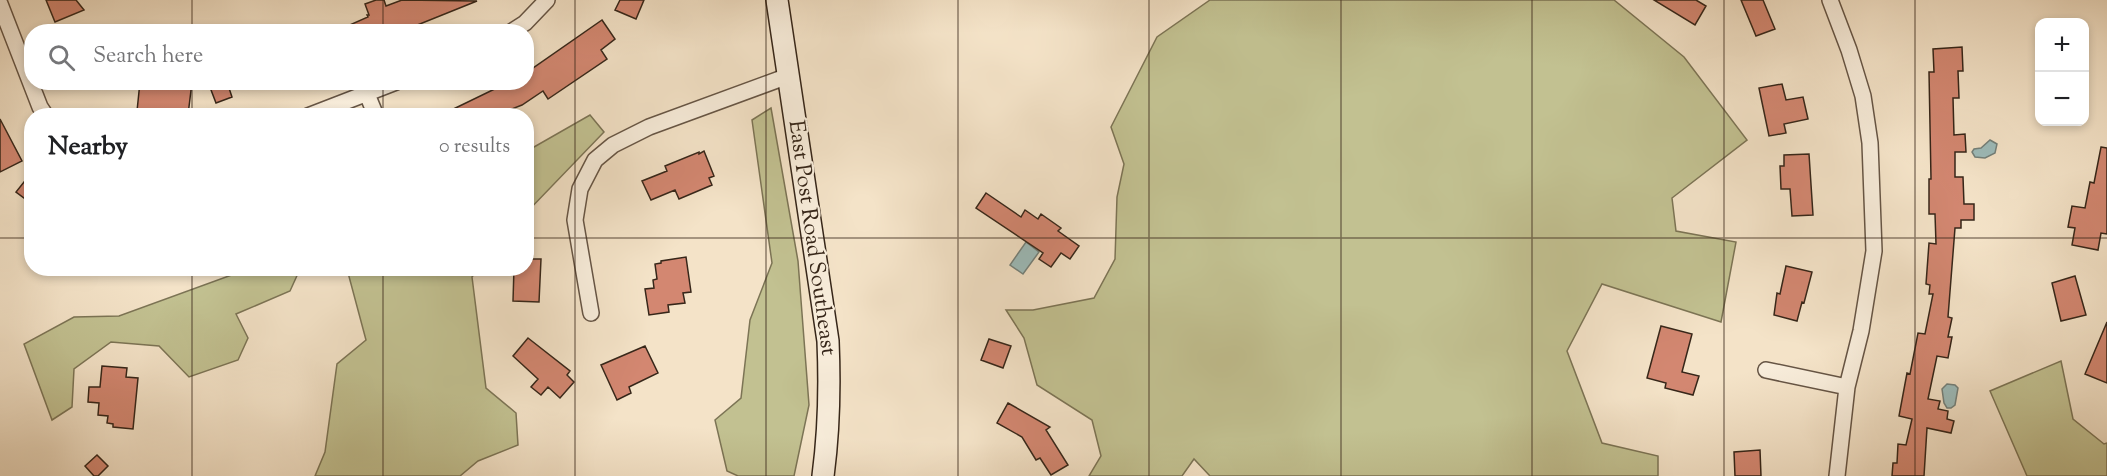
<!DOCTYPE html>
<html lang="en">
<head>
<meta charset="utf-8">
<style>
  body { margin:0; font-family:"Sorts Mill Goudy",serif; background:#f6f6f6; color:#202124 }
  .controls { position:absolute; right:18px; top:18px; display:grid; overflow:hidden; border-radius:12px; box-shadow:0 3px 9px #0003 }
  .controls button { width:54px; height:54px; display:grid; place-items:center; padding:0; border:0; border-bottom:2px solid #e0e0e0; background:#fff; color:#202124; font:30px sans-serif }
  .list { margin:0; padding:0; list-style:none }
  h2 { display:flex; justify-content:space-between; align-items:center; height:78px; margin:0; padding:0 24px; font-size:26px }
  h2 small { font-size:20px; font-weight:400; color:#757577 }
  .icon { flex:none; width:33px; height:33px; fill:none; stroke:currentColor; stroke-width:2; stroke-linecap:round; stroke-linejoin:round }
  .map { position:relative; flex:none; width:2107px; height:476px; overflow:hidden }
  .search { position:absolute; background:#fff; box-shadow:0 3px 9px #0003; left:24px; top:24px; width:510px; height:66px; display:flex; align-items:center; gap:15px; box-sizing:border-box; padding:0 21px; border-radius:24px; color:#757577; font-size:22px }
  .panel { position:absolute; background:#fff; box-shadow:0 3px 9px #0003; left:24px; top:108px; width:510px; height:168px; border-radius:24px }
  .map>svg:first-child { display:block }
  .green { fill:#c2c191; stroke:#7c7455; stroke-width:1.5 }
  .water { fill:#9dbdbc; stroke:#74817b; stroke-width:1.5 }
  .building { fill:#d38771; stroke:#362619; stroke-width:1.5 }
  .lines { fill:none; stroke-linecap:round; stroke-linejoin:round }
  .street-casing { stroke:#665545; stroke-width:18 }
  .secondary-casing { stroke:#362619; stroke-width:24 }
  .street { stroke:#f8eddb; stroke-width:15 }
  .secondary { stroke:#f8eddb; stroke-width:21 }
  .grid { fill:none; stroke:#362619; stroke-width:1.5; stroke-opacity:0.55 }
  .labels { text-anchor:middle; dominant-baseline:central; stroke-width:4.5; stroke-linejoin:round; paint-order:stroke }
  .street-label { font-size:22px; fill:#362619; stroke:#f8eddb }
</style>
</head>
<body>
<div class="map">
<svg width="2107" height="476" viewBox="0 0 2107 476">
  <rect width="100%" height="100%" fill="#f4e3c8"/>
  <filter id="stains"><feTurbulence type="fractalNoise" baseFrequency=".00333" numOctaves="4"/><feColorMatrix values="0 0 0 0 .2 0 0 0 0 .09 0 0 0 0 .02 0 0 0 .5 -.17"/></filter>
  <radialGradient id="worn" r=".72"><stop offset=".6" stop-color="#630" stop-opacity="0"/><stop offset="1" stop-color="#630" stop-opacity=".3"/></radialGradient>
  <!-- green -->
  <path class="green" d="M1210,0H1614L1684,57L1747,140L1672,198L1676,231L1736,242L1721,322L1602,284L1567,351L1602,443L1658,456V476H1210L1194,459L1182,476H1089L1101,456L1092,420L1037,385L1024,338L1006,310H1033L1094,298L1115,259L1117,197L1124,164L1111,127L1157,37Z
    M771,108L798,261L809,405L794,476H738L727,471L715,420L741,398L750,320L772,263L752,120Z
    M590,115L604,132L527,212V151Z
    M248,269H300L290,291L236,314L248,338L238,360L189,377L159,346L111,342L74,369L72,407L52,420L24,344L74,317L119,316Z
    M347,269H478L472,277L486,388L516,413L518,445L478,461L460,476H315L325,452L337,364L366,340Z
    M2061,361L2073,419L2104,444L2107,443V476H2027L1990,391Z"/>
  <!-- water -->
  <path class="water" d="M1990,140L1997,144L1995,153L1985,158L1975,157L1972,152L1974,149L1981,148Z
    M1026,242L1039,252L1023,274L1010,265Z
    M1947,384L1955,385L1958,388L1955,405L1951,408H1947L1944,403L1942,389Z"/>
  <!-- building -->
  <path class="building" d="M46,0H76L84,10L55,22Z
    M376,0H384L386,6L402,0L477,1L400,32H334L368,17L367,15H369L365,4Z
    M620,0H644L636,19L615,10Z
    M1654,0H1696L1706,6L1695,25Z
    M1741,0H1763L1775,29L1756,36Z
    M602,20L615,39L601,50L607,59L548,99L543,91L522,105L504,112L505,116H439L509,82H526V73Z
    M1962,47L1963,71H1958L1959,98H1953L1954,135L1965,134L1966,152H1955V177H1963L1964,204H1974V220H1961V228H1955L1948,317L1952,318L1948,337H1952L1948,358L1937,356L1928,399L1940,401L1938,409L1948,411L1947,419L1954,421L1951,433L1927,428L1924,476H1892L1893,463H1897L1898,444L1906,445L1912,419L1899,416L1907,373L1910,374L1918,333L1925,334L1933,294H1929L1930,285L1926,284L1929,243L1936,244L1935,214H1929V179H1931L1929,72H1934L1933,49Z
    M140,82L169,85L170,82H192L188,115L137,111Z
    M208,82H227L232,97L216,103Z
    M1782,84L1786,100L1803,97L1808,119L1784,124L1786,133L1769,136L1759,88Z
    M0,119L22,161L0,172Z
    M2101,147L2107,148V234L2101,233L2098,250L2072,245L2075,228L2068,227L2072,206L2085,208L2090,182L2094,183Z
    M704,151L714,176L709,178L712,185L679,199L675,190L651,200L642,181L667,171L665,166L699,152V154Z
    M1809,154L1813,215L1792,216L1790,189H1781L1780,166H1784V155Z
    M32,172V204L16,192Z
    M986,193L1021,217L1025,210L1038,219L1041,214L1061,228L1058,231L1079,246L1070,259L1061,253L1051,267L1039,259L1043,253L976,208Z
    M686,257L691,292L683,293L685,303L668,305L669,312L649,315L645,289L654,288L653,280L657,279L655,264L661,263V261Z
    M526,259H541L539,302L513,301L514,268H526Z
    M1786,266L1812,272L1804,303L1802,302L1797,321L1774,315L1777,293L1780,294Z
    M2075,276L2086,315L2061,321L2052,283Z
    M2107,322V383L2085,374Z
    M1661,326L1692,334L1682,372L1699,376L1693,395L1665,388L1666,383L1647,378Z
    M528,338L570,371L567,375L574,382L560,398L548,387L541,395L531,387L538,379L513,356Z
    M989,339L1011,346L1003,368L981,360Z
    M645,346L658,373L629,387L631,393L617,400L601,365Z
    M102,366L127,368L126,377L138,378L133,429L113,427V424L107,423L108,416L98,415L99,403L88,402L89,387H100Z
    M1008,403L1050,427L1046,430L1068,465L1051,475L1040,458L1036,460L1022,437L997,423Z
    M1760,450L1761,476H1735L1734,452Z
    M97,455L108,466L98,476H94L85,466Z"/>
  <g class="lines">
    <defs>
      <path id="street" d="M1830,0L1849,50L1863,96L1870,143L1874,251L1861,331L1847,387L1837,476
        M0,4L40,107L46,116
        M511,32L525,23L547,0
        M367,94L376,116
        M308,116L396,82
        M591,313L575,220L580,189L595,160L613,145L649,127L788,76
        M1766,370L1847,387"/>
      <path id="secondary" d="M777,0L828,341C830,387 829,431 823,476"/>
    </defs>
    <!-- street casing -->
    <use href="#street" class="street-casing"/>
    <!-- secondary casing -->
    <use href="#secondary" class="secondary-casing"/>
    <!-- street -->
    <use href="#street" class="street"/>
    <!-- secondary -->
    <use href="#secondary" class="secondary"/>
  </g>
  <!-- grid -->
  <path class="grid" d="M192,0V32M383,0V32M575,0V476M766,0V476M958,0V476M1149,0V476M1341,0V476M1532,0V476M1724,0V476M1915,0V476M192,82V116M383,82V116M0,238H32M526,238H2107M192,268V476M383,268V476"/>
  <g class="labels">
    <!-- street labels -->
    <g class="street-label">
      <text transform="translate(811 238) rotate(82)">East Post Road Southeast</text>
    </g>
  </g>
  <rect width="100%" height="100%" filter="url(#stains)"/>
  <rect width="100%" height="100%" fill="url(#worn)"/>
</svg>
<div class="controls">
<button>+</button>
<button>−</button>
</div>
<div class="search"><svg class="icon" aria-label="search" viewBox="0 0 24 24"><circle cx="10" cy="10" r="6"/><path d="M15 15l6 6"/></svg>Search here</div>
<section class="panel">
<h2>Nearby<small>0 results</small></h2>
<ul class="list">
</ul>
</section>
</div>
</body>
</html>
